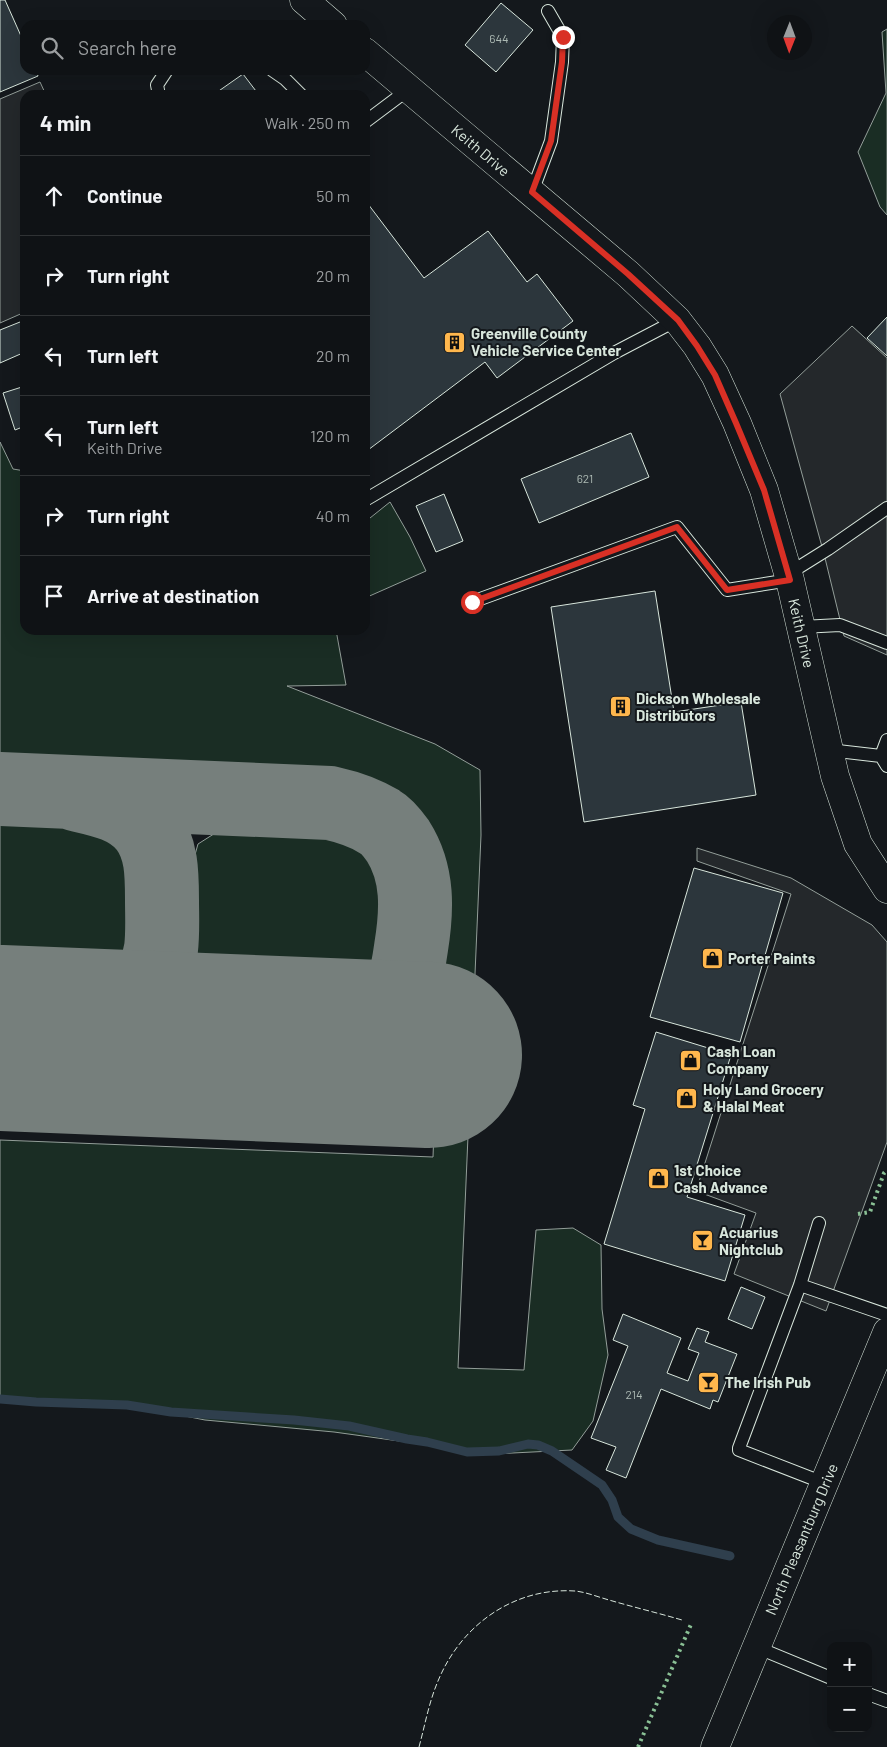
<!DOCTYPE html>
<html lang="en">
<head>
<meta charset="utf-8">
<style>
  body { margin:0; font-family:Barlow,sans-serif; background:#181b1e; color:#f1f3f6 }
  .controls { position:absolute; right:15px; bottom:15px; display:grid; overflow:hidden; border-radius:10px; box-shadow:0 5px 20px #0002 }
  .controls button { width:45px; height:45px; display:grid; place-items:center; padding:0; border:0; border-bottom:1px solid #2f3234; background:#0f1215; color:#f1f3f6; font:25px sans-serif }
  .compass { position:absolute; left:767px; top:15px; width:45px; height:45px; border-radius:50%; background:#0f1215; box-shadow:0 5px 20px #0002; rotate:181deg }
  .stop { position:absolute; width:15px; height:15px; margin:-11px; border:4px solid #d93025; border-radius:50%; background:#fff }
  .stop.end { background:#d93025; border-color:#fff; box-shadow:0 1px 5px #0008 }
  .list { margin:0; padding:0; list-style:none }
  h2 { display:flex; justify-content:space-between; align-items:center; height:65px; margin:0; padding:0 20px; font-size:21px }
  h2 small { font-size:16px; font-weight:400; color:#9b9ea0 }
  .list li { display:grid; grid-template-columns:32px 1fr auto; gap:15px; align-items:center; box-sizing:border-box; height:80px; padding:0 20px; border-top:1px solid #2f3234 }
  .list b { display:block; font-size:19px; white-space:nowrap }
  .list p { margin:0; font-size:16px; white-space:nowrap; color:#9b9ea0 }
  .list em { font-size:16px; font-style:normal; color:#9b9ea0 }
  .icon { flex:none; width:28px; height:28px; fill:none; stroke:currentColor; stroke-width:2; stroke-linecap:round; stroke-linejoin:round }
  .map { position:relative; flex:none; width:887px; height:1747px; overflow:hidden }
  .search { position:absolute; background:#0f1215; box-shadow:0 5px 20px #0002; left:20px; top:20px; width:350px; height:55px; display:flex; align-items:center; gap:12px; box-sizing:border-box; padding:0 18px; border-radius:15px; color:#9b9ea0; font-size:19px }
  .panel { position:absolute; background:#0f1215; box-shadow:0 5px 20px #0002; left:20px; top:90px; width:350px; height:545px; border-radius:15px }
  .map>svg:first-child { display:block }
  .green { fill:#1a2d24; stroke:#939e99 }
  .parking { fill:#24282b; stroke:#939e99 }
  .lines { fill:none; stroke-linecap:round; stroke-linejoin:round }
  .stream { stroke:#2f3f4d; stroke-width:9 }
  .taxiway { stroke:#767f7c; stroke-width:74 }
  .runway { stroke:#767f7c; stroke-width:186 }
  .building { fill:#2c363c; stroke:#d8e6dc }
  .lane-casing { stroke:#d8e6dc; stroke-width:14 }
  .secondary-casing { stroke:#d8e6dc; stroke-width:29 }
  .primary-casing { stroke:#d8e6dc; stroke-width:29 }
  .lane { stroke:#14181c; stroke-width:12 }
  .secondary { stroke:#14181c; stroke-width:28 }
  .primary { stroke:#14181c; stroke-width:28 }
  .hedge { stroke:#8ac095; stroke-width:4; stroke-dasharray:2.5 4; stroke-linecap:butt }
  .fence { stroke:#d8e6dc; stroke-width:1; stroke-dasharray:6 2.5; stroke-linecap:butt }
  .route { stroke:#d93025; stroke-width:6 }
  .labels { text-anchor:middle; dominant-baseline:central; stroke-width:4; stroke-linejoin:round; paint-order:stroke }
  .number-label { font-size:12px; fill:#adbab4 }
  .street-label { font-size:15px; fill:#d8e6dc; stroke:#14181c }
  .poi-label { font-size:15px; font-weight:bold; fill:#d8e6dc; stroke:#14181c; text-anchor:start }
</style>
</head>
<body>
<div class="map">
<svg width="887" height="1747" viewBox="0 0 887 1747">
  <rect width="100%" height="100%" fill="#14181c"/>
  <!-- green -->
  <path class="green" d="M887,29V215L880,207L858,152L886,93L882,32Z
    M0,442L13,469L25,471V630H336L346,685L287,686L435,744L480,770L481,835L458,1368L524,1370L536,1230L573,1228L601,1245L602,1309L608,1355L593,1421L572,1450L493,1454L334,1432L205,1420L110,1401L0,1398V1140L433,1157L442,908L439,869L424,830L400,802L363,783L0,768Z
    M390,502L410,537L426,571L365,598V522Z
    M0,816C28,817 78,814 104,824C112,827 121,837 126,845C147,879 142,915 133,953L0,948Z
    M272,826L347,836L373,854L390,891V924L382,964L191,956L184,926L185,890L198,844L220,830Z"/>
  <!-- parking -->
  <path class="parking" d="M40,82L46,95H25V312L0,323V99Z
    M852,326L887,358V655L844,636L824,554L780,394Z
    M697,848L791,878L872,925L887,942V1142L826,1311L734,1274L756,1213L696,1191L791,894L697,861Z"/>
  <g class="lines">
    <!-- stream -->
    <path class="stream" d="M0,1399L36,1402L127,1405L171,1412L294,1420L349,1426L407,1439L427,1442L467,1452L499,1451L528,1444L538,1445L552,1451L602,1485L612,1500L618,1517L631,1529L658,1540L730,1556"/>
    <!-- taxiway -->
    <path class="taxiway" d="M0,789L330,803C348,807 364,812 380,822C387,826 393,834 398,841C419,874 417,911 411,948C407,977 401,1006 380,1028C365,1043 344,1047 324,1051
      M61,1040C80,1037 103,1036 119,1024C141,1006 156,977 161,949C163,933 162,915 162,900C162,874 162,848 146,827C128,805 101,800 75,794"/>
    <!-- runway -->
    <path class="runway" d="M0,1038L429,1055"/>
  </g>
  <!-- building -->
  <path class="building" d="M0,0H5L25,45V70H36L38,76L0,92Z
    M501,3L533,30L496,72L465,45Z
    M243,74L259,95H213Z
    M365,200L424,278L488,231L527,282L537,274L573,321L497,378L485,362L368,450L365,445Z
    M887,317V356L867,338Z
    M25,320V352L0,363V330Z
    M25,386V426L15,430L3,393Z
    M631,433L649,477L539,523L521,479Z
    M444,494L463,541L436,552L416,506Z
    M655,591L674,712L741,702L756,795L584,822L551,607Z
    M694,868L783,893L740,1042L650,1017Z
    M656,1032L731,1055L687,1197L745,1215L725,1281L604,1244L645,1109L633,1105Z
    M741,1287L765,1297L752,1329L728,1319Z
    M623,1314L681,1338L667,1373L688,1381L699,1353L688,1349L697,1328L709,1332L705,1342L737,1354L718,1402L713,1400L710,1409L661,1389L626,1478L606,1470L616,1447L591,1438L628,1346L613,1340Z"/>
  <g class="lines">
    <defs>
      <path id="lane" d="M272,70L285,79L301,95
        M159,95L157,85L167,70
        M365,122L409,89
        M532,192L551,141L562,62L563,37L548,11
        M365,500L614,353L677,320
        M788,574L828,549L887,508
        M472,602L677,527L727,590L790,580
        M801,627L840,625L887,643
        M887,740L881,756L887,766
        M829,750L881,756
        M819,1223L800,1285L739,1448V1450L824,1483
        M800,1285L887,1315
        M756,1647L831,1678
        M868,1694L887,1701"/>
      <path id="secondary" d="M304,0L333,25
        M365,52L628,274L677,320L697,346L715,375L737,423L764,490L790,580L835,776L858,844L887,889"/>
      <path id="primary" d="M715,1747L887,1332"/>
    </defs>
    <!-- lane casing -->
    <use href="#lane" class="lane-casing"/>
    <!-- secondary casing -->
    <use href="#secondary" class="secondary-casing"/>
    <!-- primary casing -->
    <use href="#primary" class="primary-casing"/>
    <!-- lane -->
    <use href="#lane" class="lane"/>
    <!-- secondary -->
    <use href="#secondary" class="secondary"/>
    <!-- primary -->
    <use href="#primary" class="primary"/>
    <!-- hedge -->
    <path class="hedge" d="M858,1214L870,1212L884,1173L887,1170
      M638,1747L692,1622"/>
    <!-- fence -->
    <path class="fence" d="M419,1747C425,1725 429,1702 438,1681C461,1625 514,1587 575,1591C586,1592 598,1597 609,1600C633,1607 658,1613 682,1620"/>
  </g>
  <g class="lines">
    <!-- route -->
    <path class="route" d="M472,602L677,527L727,590L790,580L764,490L736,423L715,375L697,346L678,320L628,274L532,192L551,141L562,62L563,37"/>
  </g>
  <!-- icons -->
  <defs>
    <symbol id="building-square" viewBox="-11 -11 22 22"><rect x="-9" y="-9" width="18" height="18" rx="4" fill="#ffb74d" stroke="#14181c"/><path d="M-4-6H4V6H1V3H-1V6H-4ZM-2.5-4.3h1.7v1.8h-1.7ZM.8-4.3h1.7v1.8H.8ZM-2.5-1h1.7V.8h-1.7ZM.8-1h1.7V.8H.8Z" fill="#111"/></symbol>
    <symbol id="shop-square" viewBox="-11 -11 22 22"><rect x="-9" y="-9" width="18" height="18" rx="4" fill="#ffb74d" stroke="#14181c"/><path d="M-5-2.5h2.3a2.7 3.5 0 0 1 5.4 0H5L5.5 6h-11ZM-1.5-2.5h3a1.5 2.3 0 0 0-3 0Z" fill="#111"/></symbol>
    <symbol id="bar-square" viewBox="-11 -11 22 22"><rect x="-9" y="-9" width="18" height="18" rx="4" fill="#ffb74d" stroke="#14181c"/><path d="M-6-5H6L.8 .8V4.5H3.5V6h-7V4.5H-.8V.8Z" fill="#111"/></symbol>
  </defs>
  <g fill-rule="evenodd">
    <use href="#building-square" x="442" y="330" width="25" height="25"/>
    <use href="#building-square" x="608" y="694" width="25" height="25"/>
    <use href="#shop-square" x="700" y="946" width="25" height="25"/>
    <use href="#shop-square" x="678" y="1048" width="25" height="25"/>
    <use href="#shop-square" x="674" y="1086" width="25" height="25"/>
    <use href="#shop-square" x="646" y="1166" width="25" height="25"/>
    <use href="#bar-square" x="690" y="1228" width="25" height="25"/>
    <use href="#bar-square" x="696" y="1370" width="25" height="25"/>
  </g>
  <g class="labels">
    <!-- number labels -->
    <g class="number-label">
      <text x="499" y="38">644</text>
      <text x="585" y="478">621</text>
      <text x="634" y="1394">214</text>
    </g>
    <!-- street labels -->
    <g class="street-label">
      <text transform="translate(481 150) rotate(40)">Keith Drive</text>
      <text transform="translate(802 633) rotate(77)">Keith Drive</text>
      <text transform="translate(801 1539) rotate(-67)">North Pleasantburg Drive</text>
    </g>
    <!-- poi labels -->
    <g class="poi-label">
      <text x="471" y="333">Greenville County<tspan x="471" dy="17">Vehicle Service Center</tspan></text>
      <text x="636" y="698">Dickson Wholesale<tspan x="636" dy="17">Distributors</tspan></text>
      <text x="728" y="958">Porter Paints</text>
      <text x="707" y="1051">Cash Loan<tspan x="707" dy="17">Company</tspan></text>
      <text x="703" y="1089">Holy Land Grocery<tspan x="703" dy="17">&amp; Halal Meat</tspan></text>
      <text x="674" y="1170">1st Choice<tspan x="674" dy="17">Cash Advance</tspan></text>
      <text x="719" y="1232">Acuarius<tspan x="719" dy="17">Nightclub</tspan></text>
      <text x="725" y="1382">The Irish Pub</text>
    </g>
  </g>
</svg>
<div class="controls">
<button>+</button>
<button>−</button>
</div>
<svg class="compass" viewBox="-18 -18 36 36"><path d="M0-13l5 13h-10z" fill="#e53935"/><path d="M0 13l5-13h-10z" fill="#9b9ea0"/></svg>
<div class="stop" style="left:472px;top:602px"></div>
<div class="stop end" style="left:563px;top:37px"></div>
<div class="search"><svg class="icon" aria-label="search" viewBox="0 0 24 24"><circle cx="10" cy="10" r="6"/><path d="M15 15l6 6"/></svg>Search here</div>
<section class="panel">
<h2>4 min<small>Walk · 250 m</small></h2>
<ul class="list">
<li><svg class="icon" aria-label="ahead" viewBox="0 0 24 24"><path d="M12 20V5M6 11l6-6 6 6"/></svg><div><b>Continue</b></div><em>50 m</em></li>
<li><svg class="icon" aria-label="right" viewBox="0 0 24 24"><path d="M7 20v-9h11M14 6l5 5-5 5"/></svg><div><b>Turn right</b></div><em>20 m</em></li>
<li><svg class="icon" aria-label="left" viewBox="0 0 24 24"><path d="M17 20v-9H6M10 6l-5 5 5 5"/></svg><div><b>Turn left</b></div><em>20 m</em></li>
<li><svg class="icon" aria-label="left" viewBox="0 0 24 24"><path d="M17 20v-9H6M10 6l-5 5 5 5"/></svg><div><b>Turn left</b><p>Keith Drive</p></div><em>120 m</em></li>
<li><svg class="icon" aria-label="right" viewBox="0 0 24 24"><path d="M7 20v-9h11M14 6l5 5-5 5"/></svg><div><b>Turn right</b></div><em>40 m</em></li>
<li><svg class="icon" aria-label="arrive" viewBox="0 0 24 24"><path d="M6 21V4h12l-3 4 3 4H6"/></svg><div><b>Arrive at destination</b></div></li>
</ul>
</section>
</div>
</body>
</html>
